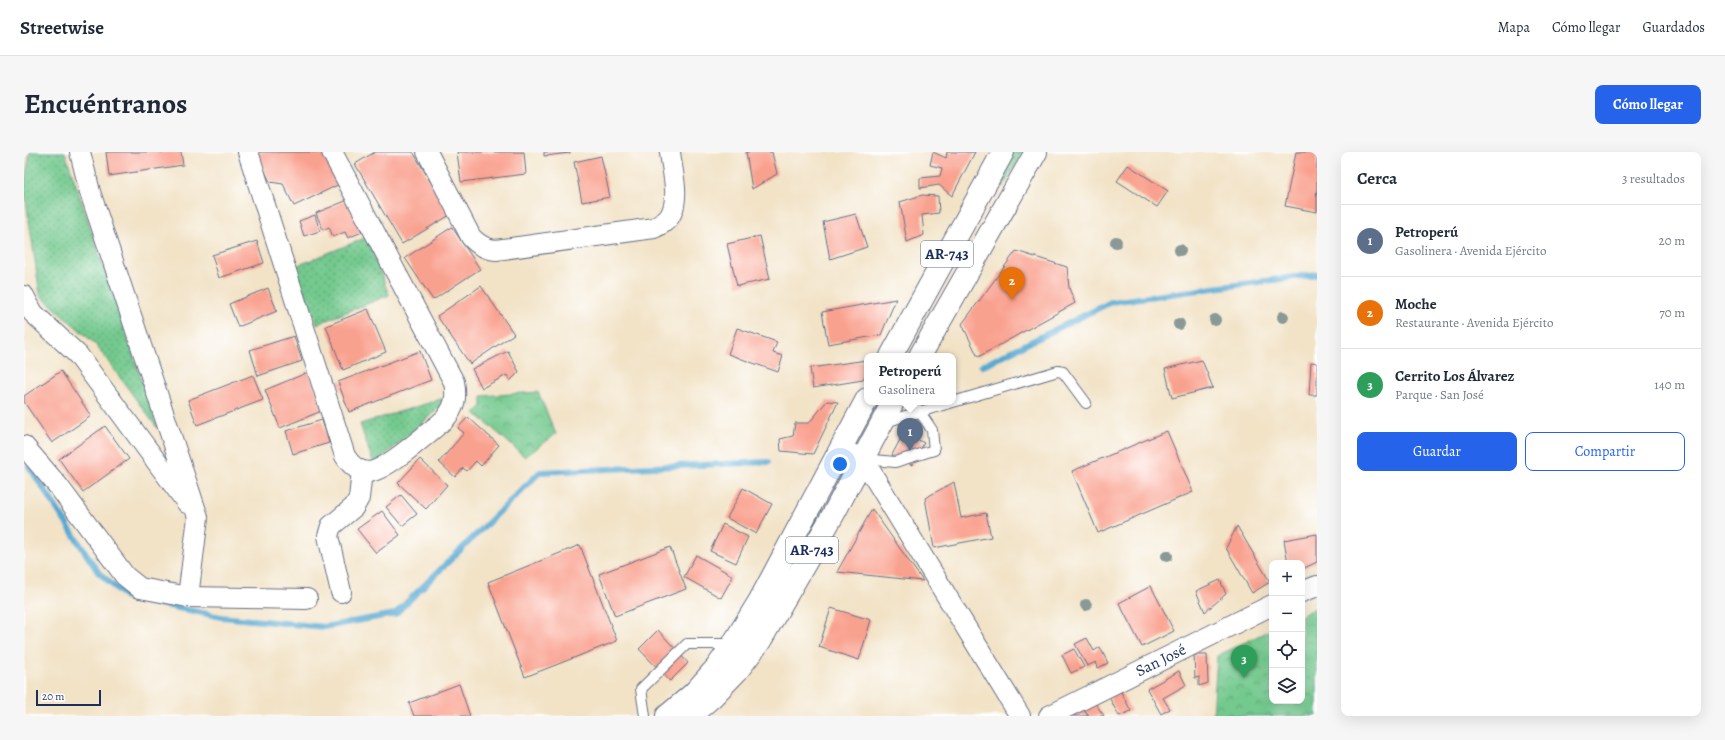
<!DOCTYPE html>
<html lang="es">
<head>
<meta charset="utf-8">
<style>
  body { margin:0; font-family:Alegreya,serif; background:#f6f6f7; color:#1f2937 }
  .controls { position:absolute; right:12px; bottom:12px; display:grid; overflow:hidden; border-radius:8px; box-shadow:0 4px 16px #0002 }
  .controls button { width:36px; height:36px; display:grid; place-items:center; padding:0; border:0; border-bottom:1px solid #e0e1e3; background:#fff; color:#1f2937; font:20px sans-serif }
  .scale { position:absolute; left:12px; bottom:10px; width:65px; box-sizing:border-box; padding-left:4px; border:2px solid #1b2f5e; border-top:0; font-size:11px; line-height:14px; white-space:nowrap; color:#1b2f5e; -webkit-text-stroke:3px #fff; paint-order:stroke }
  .you { position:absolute; left:816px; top:312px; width:14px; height:14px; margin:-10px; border:3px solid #fff; border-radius:50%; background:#1a73e8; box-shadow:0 0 0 6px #1a73e833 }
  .badge { display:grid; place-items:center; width:26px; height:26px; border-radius:50%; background:#2563eb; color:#fff; font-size:13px; font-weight:700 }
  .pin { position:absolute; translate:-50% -33px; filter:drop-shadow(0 1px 2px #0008) }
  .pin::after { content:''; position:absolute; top:21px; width:14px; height:12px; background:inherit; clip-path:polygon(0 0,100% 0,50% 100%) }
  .popup { position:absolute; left:840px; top:201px; width:92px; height:52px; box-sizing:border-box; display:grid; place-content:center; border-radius:8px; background:#fff; filter:drop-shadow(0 1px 3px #0005); font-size:13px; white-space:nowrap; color:#747a83 }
  .popup b { font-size:15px; color:#1f2937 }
  .popup::after { content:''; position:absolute; left:50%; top:100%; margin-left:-8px; border:8px solid transparent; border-top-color:#fff }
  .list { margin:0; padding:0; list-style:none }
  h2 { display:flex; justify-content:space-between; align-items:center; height:52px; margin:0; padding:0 16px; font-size:17px }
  h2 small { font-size:13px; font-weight:400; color:#747a83 }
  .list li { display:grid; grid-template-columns:26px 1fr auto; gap:12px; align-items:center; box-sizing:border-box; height:72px; padding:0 16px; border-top:1px solid #e0e1e3 }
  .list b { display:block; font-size:15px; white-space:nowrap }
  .list p { margin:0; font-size:13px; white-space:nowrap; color:#747a83 }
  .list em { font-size:13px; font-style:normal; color:#747a83 }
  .actions { display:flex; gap:8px; padding:12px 16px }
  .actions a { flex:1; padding:9px 0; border:1px solid #2563eb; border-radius:8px; text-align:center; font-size:14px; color:#2563eb }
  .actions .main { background:#2563eb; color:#fff }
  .icon { flex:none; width:22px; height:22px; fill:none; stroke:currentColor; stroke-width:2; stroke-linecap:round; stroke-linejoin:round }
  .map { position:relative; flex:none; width:1293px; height:564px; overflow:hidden; border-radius:8px }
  header { display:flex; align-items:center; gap:24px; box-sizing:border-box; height:56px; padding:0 20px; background:#fff; border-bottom:1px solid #e0e1e3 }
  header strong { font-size:19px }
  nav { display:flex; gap:22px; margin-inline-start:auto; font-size:14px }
  .intro { display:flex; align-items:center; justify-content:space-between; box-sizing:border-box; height:96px; padding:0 24px }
  h1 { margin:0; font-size:28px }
  .button { padding:10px 18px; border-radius:8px; background:#2563eb; color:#fff; font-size:14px; font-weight:700 }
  main { display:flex; gap:24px; padding:0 24px }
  aside { flex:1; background:#fff; border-radius:8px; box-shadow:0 4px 16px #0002 }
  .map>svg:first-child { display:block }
  .grass { fill:url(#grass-dots); stroke:#477c76 }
  .park { fill:url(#park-crowns); stroke:#477c76 }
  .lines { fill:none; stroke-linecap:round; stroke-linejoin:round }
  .stream { stroke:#56a9d1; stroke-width:6 }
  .building { fill:#f9a18f }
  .service-casing { stroke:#666e83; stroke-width:12 }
  .minor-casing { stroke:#666e83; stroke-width:22 }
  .primary-casing { stroke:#666e83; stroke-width:24 }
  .service { stroke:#fff; stroke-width:10 }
  .minor { stroke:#fff; stroke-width:20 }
  .primary { stroke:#fff; stroke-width:22 }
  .tree { fill:#8a9995 }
  .labels { text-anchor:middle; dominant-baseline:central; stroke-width:3.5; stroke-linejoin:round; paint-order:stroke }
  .shield { fill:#fff; stroke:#5f6d8e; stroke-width:1 }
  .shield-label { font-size:15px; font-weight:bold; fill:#1b2f5e }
  .street-label { font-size:16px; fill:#1b2f5e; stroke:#fff }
</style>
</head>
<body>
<header>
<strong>Streetwise</strong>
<nav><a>Mapa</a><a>Cómo llegar</a><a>Guardados</a></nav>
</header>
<div class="intro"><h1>Encuéntranos</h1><a class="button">Cómo llegar</a></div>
<main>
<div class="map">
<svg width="1293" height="564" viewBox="0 0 1293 564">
  <defs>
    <pattern id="grass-dots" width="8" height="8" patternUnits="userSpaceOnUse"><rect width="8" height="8" fill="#73c98e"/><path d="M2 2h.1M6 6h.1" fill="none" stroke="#5ea477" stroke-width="1.8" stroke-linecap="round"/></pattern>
    <pattern id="park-crowns" width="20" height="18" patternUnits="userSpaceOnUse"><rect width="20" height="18" fill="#73c98e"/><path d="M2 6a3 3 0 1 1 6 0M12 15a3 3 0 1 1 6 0" fill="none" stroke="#5ea477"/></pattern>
  </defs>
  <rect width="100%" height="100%" fill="#fff"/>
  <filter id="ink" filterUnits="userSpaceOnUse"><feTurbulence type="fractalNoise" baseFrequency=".025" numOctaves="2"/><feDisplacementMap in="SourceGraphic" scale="8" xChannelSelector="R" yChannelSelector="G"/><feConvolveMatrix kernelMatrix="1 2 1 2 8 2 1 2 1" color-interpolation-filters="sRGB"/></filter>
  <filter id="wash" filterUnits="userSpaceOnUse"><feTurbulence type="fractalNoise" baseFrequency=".012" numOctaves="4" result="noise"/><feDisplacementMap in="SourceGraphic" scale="16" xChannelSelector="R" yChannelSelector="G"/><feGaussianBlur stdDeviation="0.9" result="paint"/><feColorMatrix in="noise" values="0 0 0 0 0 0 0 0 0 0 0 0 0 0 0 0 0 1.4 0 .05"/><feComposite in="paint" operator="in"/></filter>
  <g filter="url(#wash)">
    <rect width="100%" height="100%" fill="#f2e3c7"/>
    <!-- grass -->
    <path class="grass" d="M6,0H41L134,277L71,192L16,143L0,35Z
      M989,0H999L979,35L972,31Z
      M343,85L365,143L293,172L270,115Z
      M430,243L350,313L336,272Z"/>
    <!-- park -->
    <path class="park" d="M514,240L532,282L501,305L451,261L458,254V244Z
      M1290,457L1293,460V564H1189L1193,504L1248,477V549H1278V463Z"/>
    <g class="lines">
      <!-- stream -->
      <path class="stream" d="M958,214L1087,150L1293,122
        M5,314L74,420L102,445L197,465L300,475L371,462L516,320L744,310"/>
    </g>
    <g id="blocks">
      <!-- building -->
      <path class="building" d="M82,0H157L159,13L85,24Z
        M232,0H306L320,30L270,54L259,32L246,30Z
        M351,0H389L426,63L378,92L331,12Z
        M433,0H500L502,22L437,30Z
        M520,0H546V1L520,4Z
        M722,0H748L753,22L728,37Z
        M909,0L922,6L923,0H951L928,44L915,33L896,36V26L916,24L918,16L906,13Z
        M1272,0H1293V37L1292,44H1293V60L1261,54Z
        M577,4L586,45L558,50L550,10Z
        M1104,13L1144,39L1133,55L1093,29Z
        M898,43L914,44L915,61L898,63L900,83L883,90L876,50Z
        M324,48L338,80L324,86L321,80L309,85L305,75L299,78L292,61Z
        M832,62L843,95L806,107L799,70Z
        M291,63L296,79L280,84L275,69Z
        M428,75L456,117L409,148L381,106Z
        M736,84L746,127L713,134L703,92Z
        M233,89L240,111L195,126L188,103Z
        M992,99L1043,115L1045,136L1051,151L954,205L938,172Z
        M457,134L490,182L446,212L413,164Z
        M244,136L253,159L214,175L205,152Z
        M872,147L857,183L804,192L798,160Z
        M344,157L362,200L319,218L302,174Z
        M713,176L753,190L749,201L759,204L754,220L704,202Z
        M270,184L278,209L234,224L226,198Z
        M396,199L407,228L325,260L314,230Z
        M484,199L495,220L486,229L483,223L458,236L448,217Z
        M843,208V219L839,228L789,236L786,216Z
        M1178,208L1189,236L1148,246L1141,217Z
        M1287,210L1293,211V243H1285Z
        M37,219L67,264L28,291L0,250V244Z
        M285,220L300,258L256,276L241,238Z
        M229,223L239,248L173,273L164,248Z
        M803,249L814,250L789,302L757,299L756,287L769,284L771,271H785Z
        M444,265L475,293L457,314L452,309L443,319L439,316L431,325L415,310L440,281L434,276Z
        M298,268L305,291L269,302L262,279Z
        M81,274L105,307L59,340L35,307Z
        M1143,279L1169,340L1074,381L1048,319Z
        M880,280L900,291L888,313L868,303Z
        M396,307L423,333L402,357L374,331Z
        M930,330L937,366L962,361L967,385L910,396L901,346Z
        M719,336L748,352L732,382L703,366Z
        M377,343L393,362L378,374L362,355Z
        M848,357L899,429L813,420Z
        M358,359L376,383L352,401L333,377Z
        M699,372L724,385L712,411L686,399Z
        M1213,374L1246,430L1228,441L1202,396Z
        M1293,382V410L1278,417V411H1264L1260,388Z
        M556,393L593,489L501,525L464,430Z
        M646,395L662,437L591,464L575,422Z
        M672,403L709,424L697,446L660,425Z
        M1196,428L1202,442L1181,460L1172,439Z
        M1127,434L1150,479L1118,495L1095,451Z
        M807,456L847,468L835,508L795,495Z
        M634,478L664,511L646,529L615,497Z
        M1063,486L1070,499L1076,495L1084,511L1074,516L1072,510L1063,514L1051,492Z
        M1050,497L1060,515L1047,521L1038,503Z
        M1170,503H1183L1184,531L1175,534V525L1171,526Z
        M1155,519L1162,533L1139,546L1146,557L1137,562L1123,537Z
        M435,532L446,564H390L385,551Z
        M1096,538L1107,559L1095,564L1085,545Z
        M1069,548L1080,564H1066L1059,556Z
        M1056,553L1064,564H1049L1046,559Z"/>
    </g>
  </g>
  <g filter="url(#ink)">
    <use href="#blocks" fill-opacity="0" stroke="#666e83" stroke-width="1"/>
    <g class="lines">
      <defs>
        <path id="service" d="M929,250L1034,219L1039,220L1062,251
          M861,270L929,250
          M839,307L871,310L910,298L908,278L889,250
          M621,564L617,537L663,492H709"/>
        <g id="minor">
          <path d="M56,0L66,40L174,365L164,445"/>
          <path d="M224,0L321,304C326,312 333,320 345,320C362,319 405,280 420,268C431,256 433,245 430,230L308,0"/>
          <path d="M403,0L447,85C454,93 461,97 472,98L630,76C636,73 644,69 647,62C656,44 648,19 646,0"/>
          <path d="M0,144L9,161L54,203L163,351"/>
          <path d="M0,294L35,335L101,424L116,436L164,445L283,447"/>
          <path d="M816,297L839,307L996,564"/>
          <path d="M317,440L304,384L307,374L330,355L335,346L338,319"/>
          <path d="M1278,440L1293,434"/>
          <path id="s1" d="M1025,564L1248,453"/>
        </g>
        <path id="primary" d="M867,204L979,0
          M896,204L1012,0
          M643,564L670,541L693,515L709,492L736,448L843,247
          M666,564L688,545L713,519L736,489L809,363L869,250"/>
      </defs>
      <!-- service casing -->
      <use href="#service" class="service-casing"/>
      <!-- minor casing -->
      <use href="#minor" class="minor-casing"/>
      <!-- primary casing -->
      <use href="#primary" class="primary-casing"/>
      <!-- service -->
      <use href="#service" class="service"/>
      <!-- minor -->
      <use href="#minor" class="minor"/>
      <!-- primary -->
      <use href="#primary" class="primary"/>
    </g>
    <!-- trees -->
    <g class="tree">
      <circle cx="1092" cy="90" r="6"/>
      <circle cx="1156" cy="98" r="6"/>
      <circle cx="1259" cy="165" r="6"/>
      <circle cx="1191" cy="168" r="6"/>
      <circle cx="1155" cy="172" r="6"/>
      <circle cx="1143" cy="404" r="6"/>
      <circle cx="1062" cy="453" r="6"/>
    </g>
  </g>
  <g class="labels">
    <!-- shield labels -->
    <g class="shield">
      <rect x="897" y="89" width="52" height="26" rx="3"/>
      <rect x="762" y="385" width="52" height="26" rx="3"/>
    </g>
    <g class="shield-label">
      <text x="923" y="102">AR-743</text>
      <text x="788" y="398">AR-743</text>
    </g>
    <!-- street labels -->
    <g class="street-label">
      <text stroke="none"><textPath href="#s1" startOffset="125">San José</textPath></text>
    </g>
  </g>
</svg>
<div class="controls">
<button>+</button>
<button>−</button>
<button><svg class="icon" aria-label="locate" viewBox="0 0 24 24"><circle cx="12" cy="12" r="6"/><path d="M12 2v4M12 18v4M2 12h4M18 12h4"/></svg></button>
<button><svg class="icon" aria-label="layers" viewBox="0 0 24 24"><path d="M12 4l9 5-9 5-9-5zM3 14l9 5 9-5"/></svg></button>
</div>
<div class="scale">20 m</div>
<div class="you"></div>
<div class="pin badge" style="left:886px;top:299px;background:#5c6f8a">1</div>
<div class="popup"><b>Petroperú</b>Gasolinera</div>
<div class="pin badge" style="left:988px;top:148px;background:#e8710a">2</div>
<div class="pin badge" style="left:1220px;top:526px;background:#2e9e5b">3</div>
</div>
<aside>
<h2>Cerca<small>3 resultados</small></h2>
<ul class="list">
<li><span class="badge" style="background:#5c6f8a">1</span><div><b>Petroperú</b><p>Gasolinera · Avenida Ejército</p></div><em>20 m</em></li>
<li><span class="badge" style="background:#e8710a">2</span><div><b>Moche</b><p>Restaurante · Avenida Ejército</p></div><em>70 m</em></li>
<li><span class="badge" style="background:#2e9e5b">3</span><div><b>Cerrito Los Álvarez</b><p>Parque · San José</p></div><em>140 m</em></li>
</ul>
<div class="actions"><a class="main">Guardar</a><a>Compartir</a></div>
</aside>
</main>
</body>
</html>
